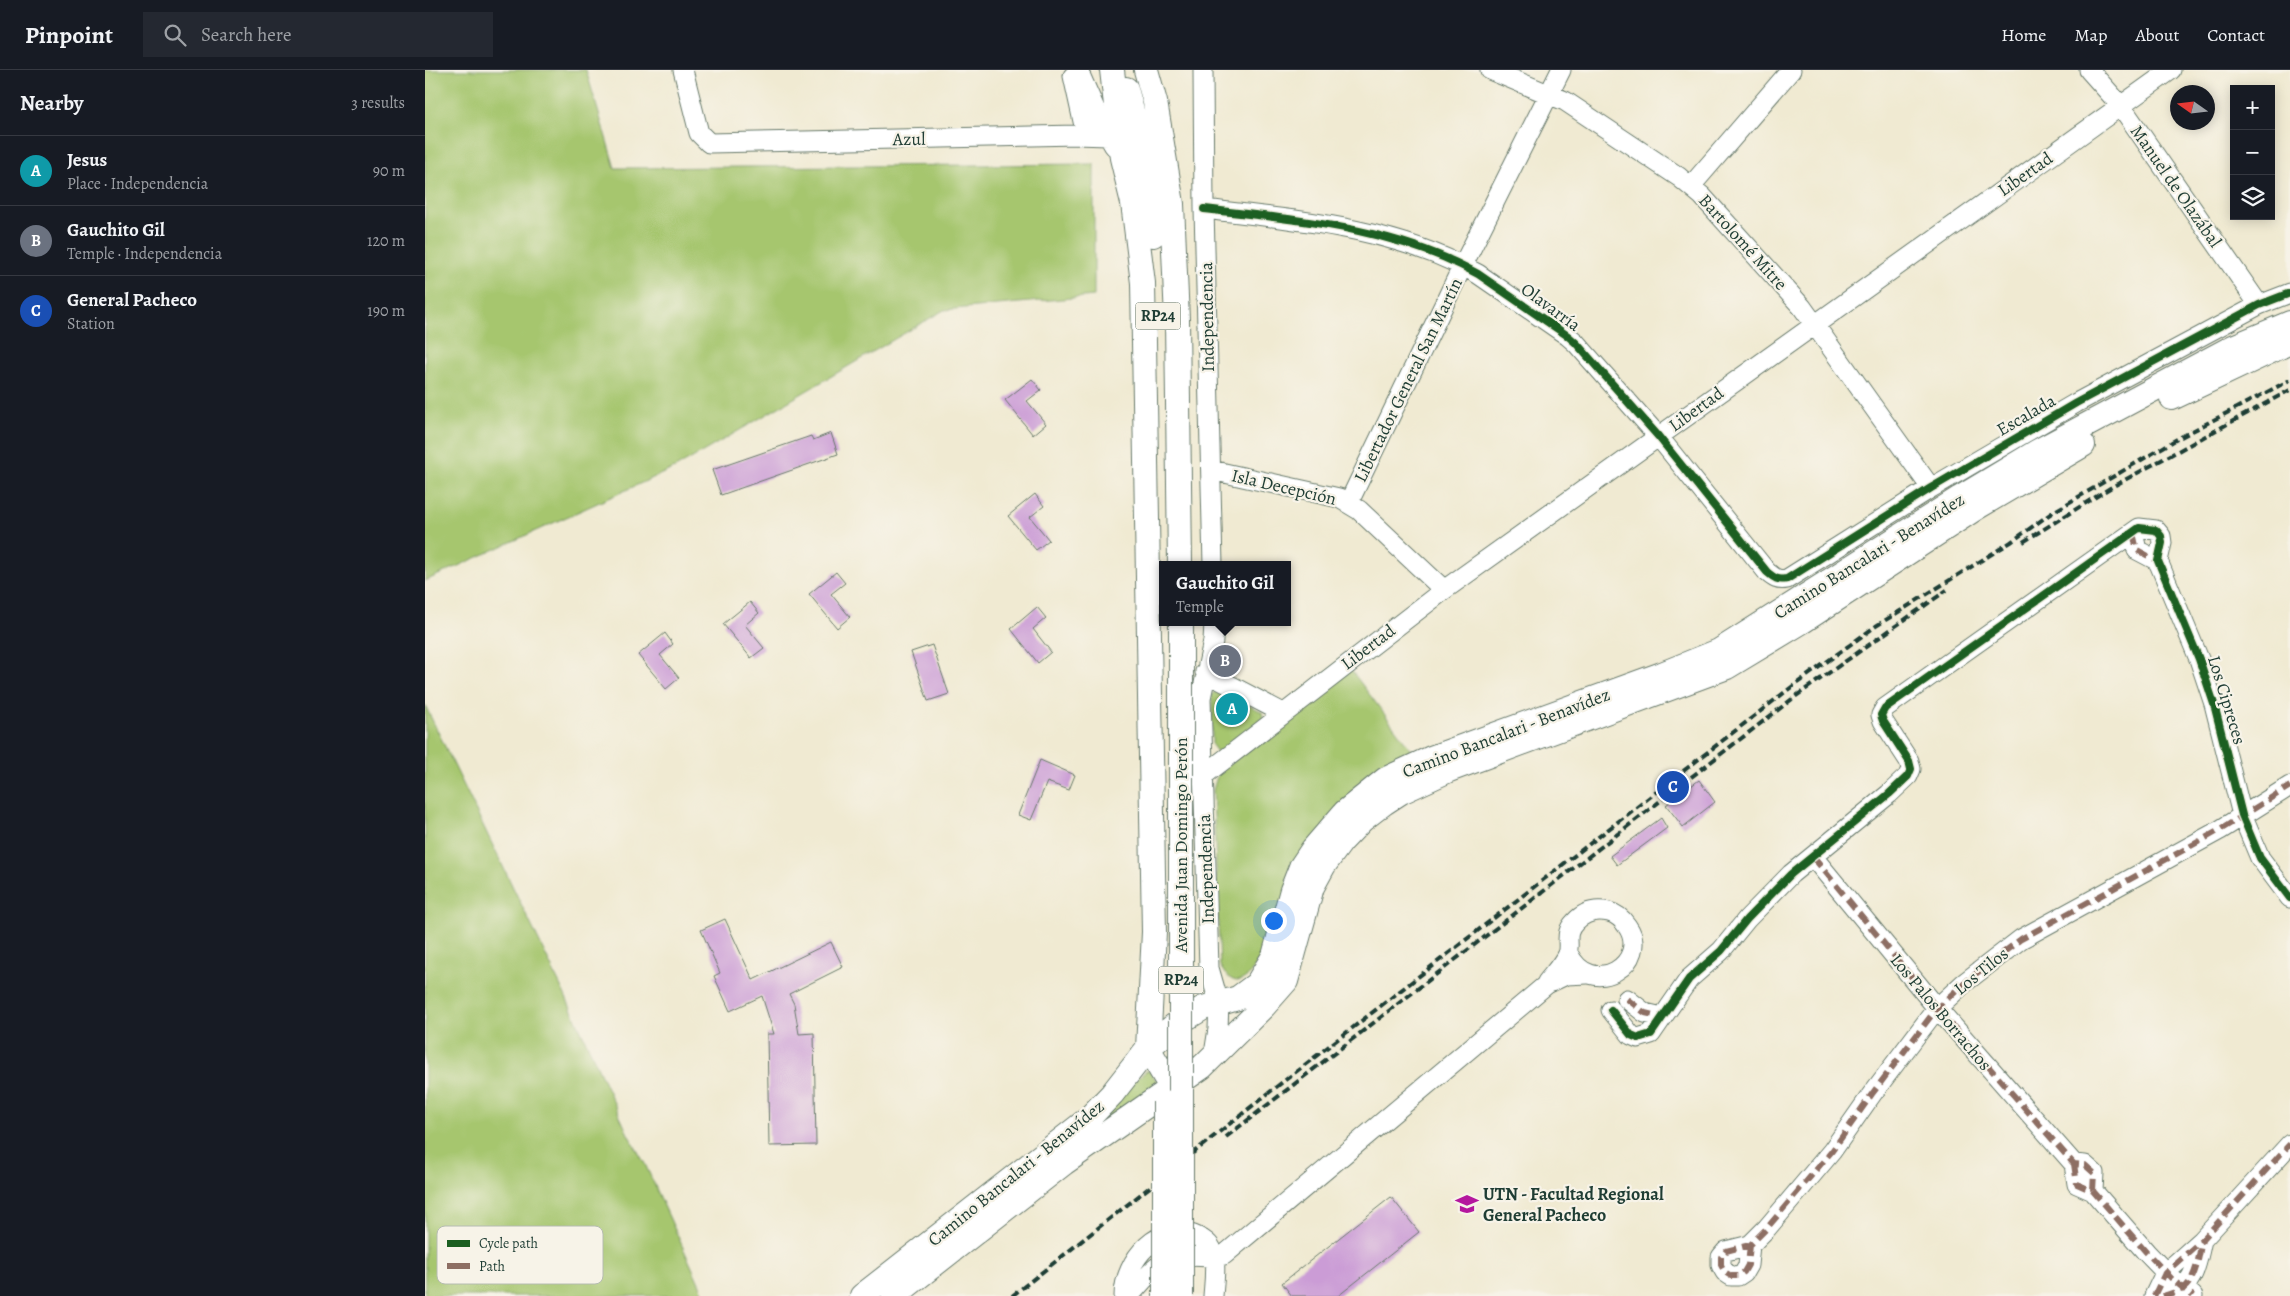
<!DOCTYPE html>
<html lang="en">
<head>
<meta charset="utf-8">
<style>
  body { margin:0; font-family:Alegreya,serif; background:#242831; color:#f1f3f6 }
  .controls { position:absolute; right:15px; top:15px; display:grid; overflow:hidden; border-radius:0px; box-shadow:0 2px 12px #0003 }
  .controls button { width:45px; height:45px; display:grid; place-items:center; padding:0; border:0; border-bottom:1px solid #363941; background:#171b24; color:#f1f3f6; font:25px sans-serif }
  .compass { position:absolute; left:1745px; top:15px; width:45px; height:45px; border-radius:50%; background:#171b24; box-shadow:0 2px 12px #0003; rotate:284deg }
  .you { position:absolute; left:848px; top:850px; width:18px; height:18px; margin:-12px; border:4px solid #fff; border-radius:50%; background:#1a73e8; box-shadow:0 0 0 8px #1a73e833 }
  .badge { display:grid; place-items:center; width:32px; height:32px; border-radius:50%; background:#ea580c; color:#fff; font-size:16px; font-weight:700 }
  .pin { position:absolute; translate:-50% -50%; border:2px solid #fff; box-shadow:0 1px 5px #0006 }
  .popup { position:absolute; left:734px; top:491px; width:132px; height:65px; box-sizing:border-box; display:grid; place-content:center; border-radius:0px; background:#171b24; filter:drop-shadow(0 1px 4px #0005); font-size:16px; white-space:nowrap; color:#9ea1a6 }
  .popup b { font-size:19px; color:#f1f3f6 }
  .popup::after { content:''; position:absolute; left:50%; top:100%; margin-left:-10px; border:10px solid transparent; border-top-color:#171b24 }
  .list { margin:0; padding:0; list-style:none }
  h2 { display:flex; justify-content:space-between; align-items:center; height:65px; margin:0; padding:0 20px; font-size:21px }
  h2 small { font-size:16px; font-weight:400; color:#9ea1a6 }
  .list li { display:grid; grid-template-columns:32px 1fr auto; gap:15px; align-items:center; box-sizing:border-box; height:70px; padding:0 20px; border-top:1px solid #363941 }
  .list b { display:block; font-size:19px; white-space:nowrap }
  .list p { margin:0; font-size:16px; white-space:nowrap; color:#9ea1a6 }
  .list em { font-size:16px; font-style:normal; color:#9ea1a6 }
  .icon { flex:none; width:28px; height:28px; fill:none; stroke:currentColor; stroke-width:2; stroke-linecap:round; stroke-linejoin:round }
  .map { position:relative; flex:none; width:1865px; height:1226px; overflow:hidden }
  header { display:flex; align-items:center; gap:30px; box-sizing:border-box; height:70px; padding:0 25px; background:#171b24; border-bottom:1px solid #363941 }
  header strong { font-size:24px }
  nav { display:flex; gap:28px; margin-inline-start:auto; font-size:18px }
  .search { width:350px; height:45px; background:#242831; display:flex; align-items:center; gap:12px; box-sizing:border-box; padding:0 18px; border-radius:0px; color:#9ea1a6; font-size:19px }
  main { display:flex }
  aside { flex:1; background:#171b24 }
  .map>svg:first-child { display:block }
  .green { fill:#a6c66e; stroke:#628251 }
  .building { fill:#cb9cd6 }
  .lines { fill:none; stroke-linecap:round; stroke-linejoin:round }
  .minor-casing { stroke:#687a6b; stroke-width:21 }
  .major-casing { stroke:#687a6b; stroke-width:26 }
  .minor { stroke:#fff; stroke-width:19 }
  .major { stroke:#fff; stroke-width:24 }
  .rail { stroke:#1f3d34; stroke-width:4; stroke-dasharray:8 4; stroke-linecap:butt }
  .major-bridge-casing { stroke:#687a6b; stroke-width:26; stroke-linecap:butt }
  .major-bridge { stroke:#fff; stroke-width:24 }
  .quiet { stroke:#8d6e63; stroke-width:6; stroke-dasharray:12 6; stroke-linecap:butt }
  .cycleway-casing { stroke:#f7f3e8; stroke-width:11 }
  .cycleway { stroke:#1b5e20; stroke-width:8 }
  .labels { text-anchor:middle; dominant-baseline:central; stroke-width:4.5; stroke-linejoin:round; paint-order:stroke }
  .shield { fill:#f7f3e8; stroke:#60746a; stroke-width:1 }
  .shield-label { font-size:16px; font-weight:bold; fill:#1f3d34 }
  .street-label { font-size:18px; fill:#1f3d34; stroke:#f7f3e8 }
  .poi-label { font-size:18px; font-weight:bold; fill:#1f3d34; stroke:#f7f3e8; text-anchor:start }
  .key { fill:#f7f3e8; stroke:#b6bcb2; stroke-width:1 }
  .key-label { font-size:14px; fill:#1f3d34 }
</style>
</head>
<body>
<header>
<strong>Pinpoint</strong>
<div class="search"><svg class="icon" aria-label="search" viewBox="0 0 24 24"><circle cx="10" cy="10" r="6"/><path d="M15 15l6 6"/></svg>Search here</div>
<nav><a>Home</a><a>Map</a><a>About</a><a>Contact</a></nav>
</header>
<main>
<aside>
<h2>Nearby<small>3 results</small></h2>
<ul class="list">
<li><span class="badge" style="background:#0f9aa8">A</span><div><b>Jesus</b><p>Place · Independencia</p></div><em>90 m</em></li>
<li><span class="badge" style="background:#6b7280">B</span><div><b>Gauchito Gil</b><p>Temple · Independencia</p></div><em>120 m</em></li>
<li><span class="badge" style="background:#1a4fb4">C</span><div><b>General Pacheco</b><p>Station</p></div><em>190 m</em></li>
</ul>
</aside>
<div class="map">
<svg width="1865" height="1226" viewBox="0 0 1865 1226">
  <rect width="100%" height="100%" fill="#f7f3e8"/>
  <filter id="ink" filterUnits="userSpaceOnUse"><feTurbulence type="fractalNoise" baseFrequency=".02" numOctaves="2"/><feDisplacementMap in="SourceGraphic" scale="10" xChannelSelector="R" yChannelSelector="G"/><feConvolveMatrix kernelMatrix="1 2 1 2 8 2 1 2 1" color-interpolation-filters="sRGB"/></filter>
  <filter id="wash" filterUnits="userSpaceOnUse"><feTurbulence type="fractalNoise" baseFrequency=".0096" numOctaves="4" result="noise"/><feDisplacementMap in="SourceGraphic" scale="20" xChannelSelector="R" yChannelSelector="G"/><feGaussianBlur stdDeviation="1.12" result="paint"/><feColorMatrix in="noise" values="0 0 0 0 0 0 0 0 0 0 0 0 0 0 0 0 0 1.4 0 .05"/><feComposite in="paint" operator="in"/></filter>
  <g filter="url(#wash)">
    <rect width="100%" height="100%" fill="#f0ead2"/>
    <!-- green -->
    <path class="green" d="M0,0H161L190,98L669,94V226L519,240L252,397L0,511Z
      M926,600L991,686L843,869C835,889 817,934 795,896L788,720L793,703Z
      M793,618L837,642L838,648L796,682H792L787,675V625Z
      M0,635L139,923L203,1064L220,1094L280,1226H0Z
      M721,1001H724L735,1014L458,1226H451Z"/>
    <g id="blocks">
      <!-- building -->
      <path class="building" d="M607,309L616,320L602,331L621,354L608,365L580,330Z
        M406,363L413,384L296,425L287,400L386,366L388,370Z
        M610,424L619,436L605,447L624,470L611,480L583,446Z
        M411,502L420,513L406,524L425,547L412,558L384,524Z
        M325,532L334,543L320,555L339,578L326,588L298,554Z
        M612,537L621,548L608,559L626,582L613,593L586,559Z
        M240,563L248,574L235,585L254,608L241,619L213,585Z
        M507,575L524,624L503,631L486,582Z
        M615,690L650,705L644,720L622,712L606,750L593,745Z
        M1274,710L1290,732L1258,757L1241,735Z
        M1236,748L1242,758L1192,795L1185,786Z
        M300,849L328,910L406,872L418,897L364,924L369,934L374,964L389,963L391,1075L344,1076L342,964H349L337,926L305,941L289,906L295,903L276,860Z
        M966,1127L994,1162L913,1226H867L857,1213Z"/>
    </g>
  </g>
  <g filter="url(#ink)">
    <use href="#blocks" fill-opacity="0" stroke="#687a6b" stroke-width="1"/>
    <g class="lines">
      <defs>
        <path id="minor" d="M258,0L274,63L284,73L651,65L683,66
          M653,0L679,59L689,76
          M778,0L779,139L788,495
          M1065,0L1140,31L1254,107L1277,126L1377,237L1506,418
          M1664,0L1696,36L1834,235
          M648,6L661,65
          M1266,116L1366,0
          M779,139C872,150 969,157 1053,204L1143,266L1151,273L1233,366L1342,502C1349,508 1353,511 1362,509L1506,418L1651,333L1834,235L1865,223
          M786,400L914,428L934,440L1019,520
          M924,432L1038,195L1136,0
          M1708,463L1712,480L1733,491
          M789,552L788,571L776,628L784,898L794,933L793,959L789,984
          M780,602L858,643
          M778,706L1019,520L1746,0
          M1388,787L1512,938L1649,1094L1660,1095L1669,1103L1668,1121
          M1122,912C1128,904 1138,894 1142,884C1146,874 1138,864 1150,852C1159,842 1171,839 1184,842C1192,844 1198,850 1202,856C1227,891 1167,932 1143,883
          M1202,929L1220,943L1237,947
          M1186,940L1206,965L1213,968L1226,964L1264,909L1296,881L1322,849L1366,804L1464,724L1483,706L1486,699L1484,691L1458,651L1456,645L1460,638L1714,458L1731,460L1736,466L1737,473L1733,491L1774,589L1789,634L1817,745L1835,788L1865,828
          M1649,1094L1652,1114L1668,1121L1721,1182L1748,1210L1768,1226
          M1325,1175L1323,1195L1319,1202L1313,1206H1306L1300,1202L1296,1195V1187L1301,1181L1325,1175L1342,1158L1407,1081L1447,1024L1512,938L1539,913L1596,869L1795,760L1865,716
          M1748,1223C1770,1214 1772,1192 1777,1170
          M699,1226C699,1191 735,1148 773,1167C778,1169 785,1174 787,1180C792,1193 789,1212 788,1226
          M704,1226C724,1205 732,1188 764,1186C777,1186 787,1189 799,1185L1122,914L1141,905L1162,904
          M1729,1226L1740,1203L1777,1170L1865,1074"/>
        <path id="major" d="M687,0L697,88L708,133L718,213L729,862L723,978L747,1019
          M721,0L730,32L747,134L752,250L755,495
          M701,19L718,82L728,165
          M1747,328L1865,272
          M756,552V594
          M437,1226L662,1050L687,1024L723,978L750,955L778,938L813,928L832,914L849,886L867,820L876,797L888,779L920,742L961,709L1006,688L1237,604L1294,581L1535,428L1613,381L1808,277L1865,253
          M469,1226L639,1093L777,997L839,936L861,911L887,817L899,795L916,772L937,750L959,733L976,722L1024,700L1302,597L1378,551L1551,438L1658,375"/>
      </defs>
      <!-- minor casing -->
      <use href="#minor" class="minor-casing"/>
      <!-- major casing -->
      <use href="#major" class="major-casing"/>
      <!-- minor -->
      <use href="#minor" class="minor"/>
      <!-- major -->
      <use href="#major" class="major"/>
      <!-- rail -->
      <path class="rail" d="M1598,472L1685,418L1865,320
        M801,1067L1371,626L1522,520
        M587,1226L850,1018L1364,619L1451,556L1586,472L1628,442L1752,369L1865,310"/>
      <defs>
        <path id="major-bridge" d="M756,594V1226
          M740,1226V1032"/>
      </defs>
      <!-- major-bridge casing -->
      <use href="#major-bridge" class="major-bridge-casing"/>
      <!-- major-bridge -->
      <use href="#major-bridge" class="major-bridge"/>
      <!-- quiet -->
      <path class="quiet" d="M1708,463L1712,480L1733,491
        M1388,787L1512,938L1649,1094L1660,1095L1669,1103L1668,1121
        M1202,929L1220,943L1237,947
        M1649,1094L1652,1114L1668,1121L1721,1182L1748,1210L1768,1226
        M1325,1175L1323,1195L1319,1202L1313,1206H1306L1300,1202L1296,1195V1187L1301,1181L1325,1175L1342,1158L1407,1081L1447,1024L1512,938L1539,913L1596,869L1795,760L1865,716
        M1729,1226L1740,1203L1777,1170L1865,1074
        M1738,1226C1744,1224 1752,1222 1758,1219C1771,1210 1774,1185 1777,1170"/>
      <defs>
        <path id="cycleway" d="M779,139C872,150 969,157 1053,204L1143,266L1151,273L1233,366L1342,502C1349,508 1353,511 1362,509L1506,418L1651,333L1834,235L1865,223
          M1186,940L1206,965L1213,968L1226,964L1264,909L1296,881L1322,849L1366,804L1464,724L1483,706L1486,699L1484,691L1458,651L1456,645L1460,638L1714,458L1731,460L1736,466L1737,473L1733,491L1774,589L1789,634L1817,745L1835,788L1865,828"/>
      </defs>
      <!-- cycleway casing -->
      <use href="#cycleway" class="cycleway-casing"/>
      <!-- cycleway -->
      <use href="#cycleway" class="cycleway"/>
    </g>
  </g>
  <!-- icons -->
  <defs>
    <symbol id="university-bare" viewBox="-9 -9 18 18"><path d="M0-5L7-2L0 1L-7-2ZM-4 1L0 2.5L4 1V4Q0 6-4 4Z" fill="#b5179e" stroke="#f7f3e8" stroke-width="2.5" paint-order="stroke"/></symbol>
  </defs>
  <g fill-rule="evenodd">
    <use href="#university-bare" x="1026" y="1118" width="32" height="32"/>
  </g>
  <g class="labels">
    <!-- shield labels -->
    <g class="shield">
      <rect x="710.5" y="232.5" width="45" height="27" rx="4"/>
      <rect x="733.5" y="896.5" width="45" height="27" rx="4"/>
    </g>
    <g class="shield-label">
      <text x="733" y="246">RP24</text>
      <text x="756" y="910">RP24</text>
    </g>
    <!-- street labels -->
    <g class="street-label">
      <text transform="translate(484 69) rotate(-1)">Azul</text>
      <text transform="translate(1600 104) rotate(-35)">Libertad</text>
      <text transform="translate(1751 116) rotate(55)">Manuel de Olazábal</text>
      <text transform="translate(1318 172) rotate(48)">Bartolomé Mitre</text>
      <text transform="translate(1126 237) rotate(36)">Olavarría</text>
      <text transform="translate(782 247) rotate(-91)">Independencia</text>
      <text transform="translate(983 310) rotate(-64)">Libertador General San Martín</text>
      <text transform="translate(1271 339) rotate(-36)">Libertad</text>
      <text transform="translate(1601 345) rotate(-30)">Escalada</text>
      <text transform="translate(859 417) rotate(13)">Isla Decepción</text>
      <text transform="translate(1444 486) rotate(-32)">Camino Bancalari - Benavídez</text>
      <text transform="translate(943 577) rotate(-37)">Libertad</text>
      <text transform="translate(1802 630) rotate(73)">Los Cipreces</text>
      <text transform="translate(1081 663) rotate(-21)">Camino Bancalari - Benavídez</text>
      <text transform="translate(756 775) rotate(-90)">Avenida Juan Domingo Perón</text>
      <text transform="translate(781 799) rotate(-92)">Independencia</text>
      <text transform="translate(1556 901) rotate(-39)">Los Tilos</text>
      <text transform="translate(1516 942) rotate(50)">Los Palos Borrachos</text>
      <text transform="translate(591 1103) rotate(-39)">Camino Bancalari - Benavídez</text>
    </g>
    <!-- poi labels -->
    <g class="poi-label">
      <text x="1058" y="1124">UTN - Facultad Regional<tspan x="1058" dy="21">General Pacheco</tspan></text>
    </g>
  </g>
  <!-- legend -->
  <rect x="12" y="1156" width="166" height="58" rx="8" class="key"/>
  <rect x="22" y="1170" width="23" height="7" fill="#1b5e20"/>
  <rect x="22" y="1193" width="23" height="6" fill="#8d6e63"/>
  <g class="key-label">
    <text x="54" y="1178">Cycle path</text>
    <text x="54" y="1201">Path</text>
  </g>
</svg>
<div class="controls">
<button>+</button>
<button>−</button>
<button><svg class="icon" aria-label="layers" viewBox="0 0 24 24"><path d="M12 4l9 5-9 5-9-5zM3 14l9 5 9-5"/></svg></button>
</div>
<svg class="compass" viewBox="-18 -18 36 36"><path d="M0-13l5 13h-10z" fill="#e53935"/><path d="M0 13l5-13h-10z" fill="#9ea1a6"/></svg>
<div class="you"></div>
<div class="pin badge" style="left:807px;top:639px;background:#0f9aa8">A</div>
<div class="pin badge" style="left:800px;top:591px;background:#6b7280">B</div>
<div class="popup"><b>Gauchito Gil</b>Temple</div>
<div class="pin badge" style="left:1248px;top:717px;background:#1a4fb4">C</div>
</div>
</main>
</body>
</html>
